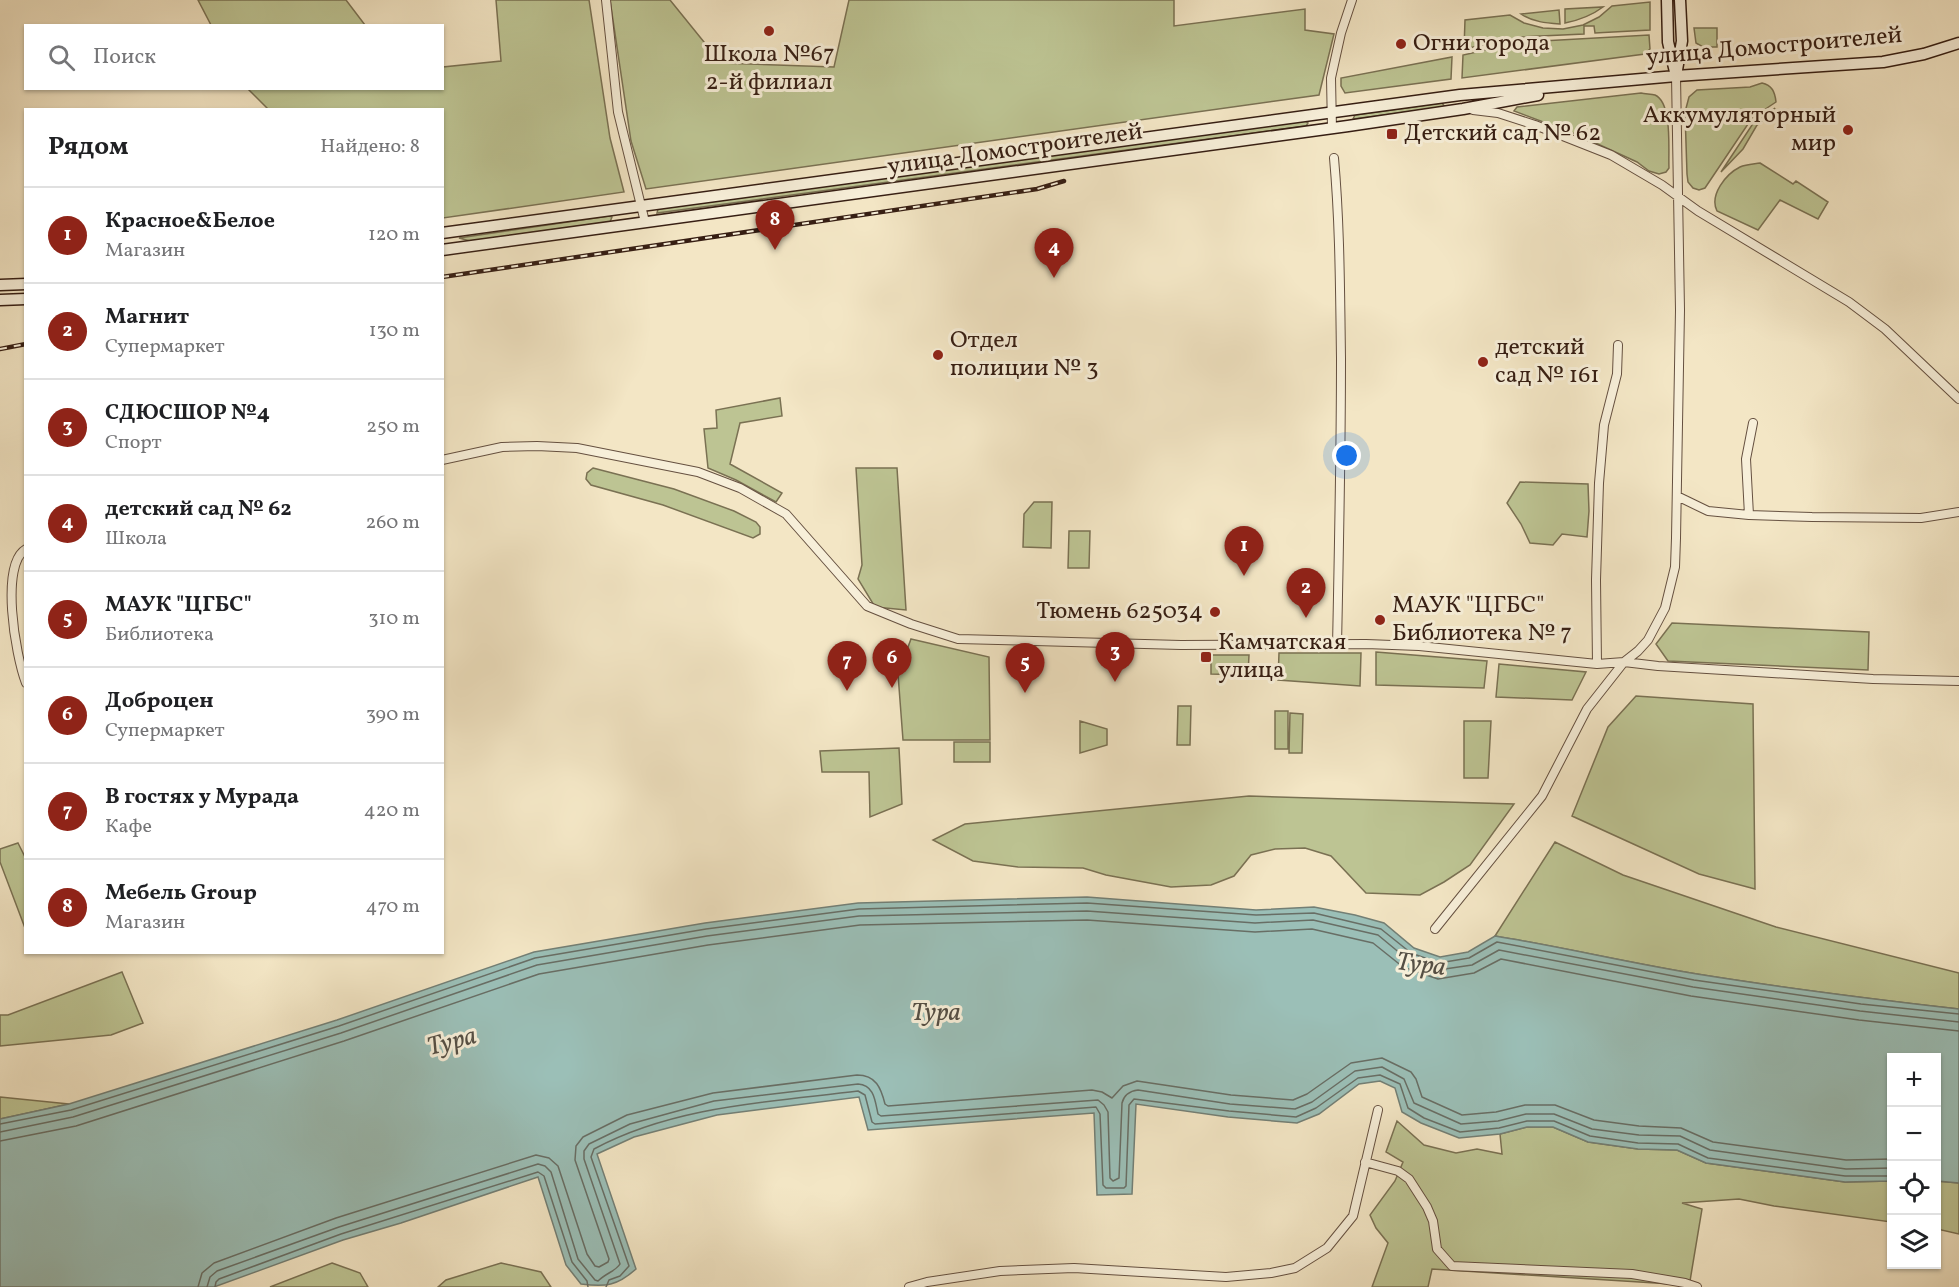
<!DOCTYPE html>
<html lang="ru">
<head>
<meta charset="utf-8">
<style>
  body { margin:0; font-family:Vollkorn,serif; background:#f6f6f6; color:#202124 }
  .controls { position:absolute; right:18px; bottom:18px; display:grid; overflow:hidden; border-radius:0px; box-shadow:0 2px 4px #0004 }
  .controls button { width:54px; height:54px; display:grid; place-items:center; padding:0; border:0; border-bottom:2px solid #e0e0e0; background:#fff; color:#202124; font:30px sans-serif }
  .you { position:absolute; left:1347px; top:456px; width:21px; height:21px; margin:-15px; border:4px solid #fff; border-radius:50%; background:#1a73e8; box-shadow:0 0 0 9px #1a73e833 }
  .badge { display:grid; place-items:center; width:39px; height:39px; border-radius:50%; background:#8f2418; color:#fff; font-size:20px; font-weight:700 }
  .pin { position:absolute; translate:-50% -50px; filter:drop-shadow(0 2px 3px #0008) }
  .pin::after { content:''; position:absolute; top:32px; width:21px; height:18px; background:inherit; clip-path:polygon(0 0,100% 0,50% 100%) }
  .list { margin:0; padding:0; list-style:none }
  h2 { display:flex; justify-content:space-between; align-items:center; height:78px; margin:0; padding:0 24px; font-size:26px }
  h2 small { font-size:20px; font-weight:400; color:#757577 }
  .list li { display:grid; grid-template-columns:39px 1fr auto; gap:18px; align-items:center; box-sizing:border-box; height:96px; padding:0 24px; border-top:2px solid #e0e0e0 }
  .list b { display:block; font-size:22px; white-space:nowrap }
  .list p { margin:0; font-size:20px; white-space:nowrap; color:#757577 }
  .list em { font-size:20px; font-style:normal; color:#757577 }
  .icon { flex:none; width:33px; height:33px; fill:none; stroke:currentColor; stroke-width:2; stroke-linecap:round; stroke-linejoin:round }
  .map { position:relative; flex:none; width:1959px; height:1287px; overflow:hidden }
  .search { position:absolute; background:#fff; box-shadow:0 2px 4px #0004; left:24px; top:24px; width:420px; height:66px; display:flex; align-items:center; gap:15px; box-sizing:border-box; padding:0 21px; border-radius:0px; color:#757577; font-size:22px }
  .panel { position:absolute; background:#fff; box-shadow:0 2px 4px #0004; left:24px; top:108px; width:420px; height:846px; border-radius:0px }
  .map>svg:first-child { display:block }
  .green { fill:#bdc493; stroke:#7a7153; stroke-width:1.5 }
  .water { fill:#9bbfb7; stroke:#737f75; stroke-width:1.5 }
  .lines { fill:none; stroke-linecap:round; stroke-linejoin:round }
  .shore { stroke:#686e65; stroke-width:1.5 }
  .minor-casing { stroke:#655040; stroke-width:10 }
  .secondary-casing { stroke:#361e13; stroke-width:13 }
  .minor { stroke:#f7efd9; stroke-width:8 }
  .secondary { stroke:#f7efd9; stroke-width:10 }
  .rail-casing { stroke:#361e13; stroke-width:4.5 }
  .rail { stroke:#f7efd9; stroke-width:2; stroke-dasharray:7; stroke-linecap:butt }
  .poi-dot { fill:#8f2418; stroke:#f7efd9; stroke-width:2 }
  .labels { text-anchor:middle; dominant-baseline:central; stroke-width:6; stroke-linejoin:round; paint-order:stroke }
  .poi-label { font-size:24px; fill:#361e13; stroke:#f7efd9; text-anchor:start }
  .street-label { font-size:24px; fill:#361e13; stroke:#f7efd9 }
  .water-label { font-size:26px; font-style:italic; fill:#544e44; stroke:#f7efd9 }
</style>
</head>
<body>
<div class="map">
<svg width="1959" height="1287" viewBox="0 0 1959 1287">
  <rect width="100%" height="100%" fill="#f3e6c5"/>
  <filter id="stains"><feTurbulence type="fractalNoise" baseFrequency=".00333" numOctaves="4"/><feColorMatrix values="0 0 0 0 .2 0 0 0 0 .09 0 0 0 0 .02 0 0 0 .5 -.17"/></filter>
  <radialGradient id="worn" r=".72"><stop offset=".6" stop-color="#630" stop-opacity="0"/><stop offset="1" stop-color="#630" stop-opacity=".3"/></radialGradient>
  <!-- green -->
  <path class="green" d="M198,0H346L365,25H211Z
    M496,0H589L610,138L624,192L443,218L442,110L268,109L248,89L442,88L443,67L501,61Z
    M610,0H670L721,63L834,67L849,0H1174V26L1305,9V30L1334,34L1319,95L646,189L631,141Z
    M1650,2V30L1595,33L1594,26H1584V34L1521,37L1464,49L1465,20L1510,15L1524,23L1543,28L1563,29L1583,25L1599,17L1612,6Z
    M1603,7C1591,16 1580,20 1565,23V9Z
    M1559,10L1560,24C1546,23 1533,22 1521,14Z
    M1694,28H1717V47H1703L1696,43Z
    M1649,35L1650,49L1645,54L1462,78L1463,55L1522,42Z
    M1452,57L1451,79L1345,93L1341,86V78Z
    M1762,83C1772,85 1775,92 1776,102L1752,118L1705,188L1699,190L1693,188L1688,182L1687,174L1685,112L1689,97L1697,90L1750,87Z
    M1641,93C1645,94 1651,94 1655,95C1673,103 1668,152 1669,168L1666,172L1659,174L1649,171L1637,162L1578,135L1514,111L1517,107Z
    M1442,103L1445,107L1353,119L1355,115Z
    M1775,108L1770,117L1757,125L1743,149L1721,172L1754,122Z
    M1305,121L1308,123L1306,126L657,213L658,209Z
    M1760,163L1793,184L1796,181L1828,202L1818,219L1780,200L1758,230L1717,211C1709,195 1726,174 1740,167C1746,164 1754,164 1760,163Z
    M609,216L612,217L610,222L470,241L459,238Z
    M780,398L782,416L740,423L730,464L782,493L776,502L736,480L708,468L704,429L717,428L716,410Z
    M593,468L674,489L734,511L756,522L760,527V534L753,538L663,505L591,485L586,479L587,473Z
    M856,468H897L906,610L875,607L858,579L862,565Z
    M1520,482L1588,484L1589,511L1587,537L1562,534L1553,545L1530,543L1521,524L1507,503Z
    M1034,502H1052L1051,548L1023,547L1024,514Z
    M1069,531H1090L1089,568H1068Z
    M1672,623L1869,632L1868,670L1668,661L1656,644Z
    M911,639L989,657L990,740H903L898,674Z
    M1376,652L1487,661L1484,688L1376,685Z
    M1279,653H1361L1360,686L1278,680Z
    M1211,655H1249L1248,675L1211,674Z
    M1499,664L1586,672L1572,700L1496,697Z
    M1636,696L1753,704L1755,889L1699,874L1572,816L1608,727Z
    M1178,706H1191L1190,745H1177Z
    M1275,711H1288V749H1275Z
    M1290,713L1303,714L1302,753H1289Z
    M1080,721L1107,729V745L1080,753Z
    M1464,721H1491L1488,778H1464Z
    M954,742H990V762H954Z
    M899,748L902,804L870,817L869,772H822L820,751Z
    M1249,796L1514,804L1470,865L1444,882L1420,895L1366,893L1331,856L1305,848L1275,849L1251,855L1234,876L1211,885L1171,887L1106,875L1083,868L1018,867L973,861L933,840L965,824Z
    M1555,842L1623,875L1776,927L1959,973V1009C1871,999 1784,988 1697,974C1629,963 1563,947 1495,936Z
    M18,843L25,857V928L0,862V849Z
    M122,972L143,1023L111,1035L0,1046V1015H8Z
    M0,1097L69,1104L0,1119Z
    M1397,1121L1424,1145L1456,1153L1477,1149L1502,1154L1500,1134L1527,1127H1553L1588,1142L1638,1149L1677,1150L1706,1163L1845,1182L1891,1181V1222L1774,1206L1739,1199L1682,1203L1702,1209L1690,1281L1671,1284L1432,1269L1428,1287H1372L1388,1243L1376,1228L1370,1215L1395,1181L1403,1162L1386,1152Z
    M1937,1181L1959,1183V1234L1937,1229Z
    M332,1263L360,1273L368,1287H270Z
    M501,1263L541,1272L551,1287H438L446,1280Z"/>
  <!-- water -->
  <path class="water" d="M1087,897L1256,910L1314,907L1355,915L1384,923L1414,948L1440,957L1468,952L1495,936C1563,947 1629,963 1697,974C1784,988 1871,999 1959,1009V1183L1937,1181L1936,1058H1892L1891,1181L1845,1182L1706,1163L1677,1150L1638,1149L1588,1142L1553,1127H1527L1500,1134L1459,1138L1421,1123L1402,1112L1395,1088L1380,1081L1359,1084L1319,1114L1297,1123L1228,1117L1136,1104L1132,1194L1097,1195L1094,1113L868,1130L859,1097L717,1115L634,1137L597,1154L636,1269C617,1286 606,1287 581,1284L566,1265L538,1177L401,1223L343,1240L214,1287H0V1119L69,1104L337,1020L534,952L705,923L858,903Z"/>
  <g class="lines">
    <!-- shore -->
    <path class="shore" d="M0,1124L71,1110L339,1026L535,958L706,929L859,909L1087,903L1256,915L1314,913L1381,929L1411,953L1439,963L1469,958L1497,942L1694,980L1861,1004L1959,1014
      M0,1132L73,1117L341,1033L537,965L707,936L859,916L1087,911L1255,923L1313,920L1378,935L1407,959L1438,970L1472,965L1499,950L1693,987L1860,1011L1959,1022
      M0,1141L76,1126L344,1041L539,974L708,945L860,925L1087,920L1255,932L1312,929L1373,943L1403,967L1438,979L1474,973L1501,959L1691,996L1859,1020L1959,1031
      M198,1287L202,1273L214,1263L336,1218L536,1155L549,1158L558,1166L587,1254L595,1266L599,1267L608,1262L609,1259L575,1160L576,1146L583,1137L627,1115L713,1093L857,1075C876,1075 881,1088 885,1104L888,1106L1092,1090L1102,1092L1112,1098L1123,1086L1137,1081L1231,1095L1293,1100L1307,1094L1351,1063L1382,1058L1411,1072L1416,1079L1422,1097L1462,1115L1496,1112L1525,1105H1555L1594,1120L1639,1126L1681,1128L1713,1142L1846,1160L1892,1159
      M207,1287L210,1277L217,1271L339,1227L538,1164L545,1166L551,1172L578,1259L595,1280L598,1281C606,1273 616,1271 620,1264L584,1159V1151L589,1144L630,1124L714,1101L858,1084C874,1085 875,1100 878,1114L881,1116L1098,1100L1104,1105L1108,1112L1110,1178L1113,1181L1119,1178L1122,1103C1124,1095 1130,1091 1138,1090L1230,1104L1295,1109L1312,1102L1355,1071L1382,1067L1404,1079L1414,1103L1461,1124L1498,1121L1526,1114H1554L1592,1129L1639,1135L1680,1136L1710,1150L1846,1169L1892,1168
      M215,1287L216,1282L219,1279L341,1234L538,1172L544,1176L572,1262L587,1281L588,1287
      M606,1287L609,1280L620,1276L629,1266L591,1157L594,1149C674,1106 769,1102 858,1091L865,1095L872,1122L875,1124L1096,1107L1100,1114L1103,1185L1106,1188H1124L1126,1186L1129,1105L1134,1099L1229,1111L1296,1117L1316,1108L1358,1078L1380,1075L1400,1084L1408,1108L1424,1118L1460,1132L1499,1128L1527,1121H1554L1590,1136L1638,1143L1678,1144L1708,1158L1845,1176H1892"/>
    <defs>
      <path id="minor" d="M606,0L618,112L645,222
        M1473,110L1498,113L1535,125L1611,155L1662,185L1698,211L1849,302L1885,329L1959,399
        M1332,129L1331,78L1341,33L1352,0
        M1334,158C1340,225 1340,291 1341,358C1341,454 1339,550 1337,646
        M442,460L502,447L537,446L577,448L698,472L740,488L786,514L867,606L911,624L958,639L1181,645L1366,644L1419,646L1597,664L1624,662L1658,666L1873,679L1959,681
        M1677,496L1708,511L1749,515L1812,517L1921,518L1959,512
        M1749,515L1746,459L1753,423
        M26,549C0,564 15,654 26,683
        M1597,664L1596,580L1599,483L1604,425L1617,374L1618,345
        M1435,929L1542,796L1587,709L1624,662L1638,651L1648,640L1665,608L1675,567L1676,538L1680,310L1676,76
        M1365,1162L1398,1171L1409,1179L1427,1207L1433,1221L1437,1249L1452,1266L1632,1274L1685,1283L1697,1287
        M909,1287L927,1282L1000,1271L1074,1268L1226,1277L1271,1273L1295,1268L1327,1248L1353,1216L1378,1110"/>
      <path id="secondary" d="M1667,0L1668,42L1676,76
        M1677,70L1682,41L1680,0
        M442,233L1460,95L1676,76L1883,62L1924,54L1959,43
        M442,250L1348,126L1463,109L1538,95
        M0,285L26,284
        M0,300L26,299"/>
    </defs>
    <!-- minor casing -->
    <use href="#minor" class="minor-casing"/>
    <!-- secondary casing -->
    <use href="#secondary" class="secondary-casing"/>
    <!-- minor -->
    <use href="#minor" class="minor"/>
    <!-- secondary -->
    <use href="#secondary" class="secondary"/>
    <defs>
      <path id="rail" d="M442,277L1037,189L1064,181
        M0,349L26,344"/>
    </defs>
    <!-- rail casing -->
    <use href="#rail" class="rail-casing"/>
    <!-- rail -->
    <use href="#rail" class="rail"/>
  </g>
  <!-- markers -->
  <g class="poi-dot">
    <circle cx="769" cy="31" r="6"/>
    <circle cx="1401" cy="44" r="6"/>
    <circle cx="1848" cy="130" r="6"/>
    <rect x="1386" y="128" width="12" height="12" rx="3"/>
    <circle cx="938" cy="355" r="6"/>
    <circle cx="1483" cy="362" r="6"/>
    <circle cx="1215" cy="612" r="6"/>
    <circle cx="1380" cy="620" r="6"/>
    <rect x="1200" y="651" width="12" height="12" rx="3"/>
  </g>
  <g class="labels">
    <!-- poi labels -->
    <g class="poi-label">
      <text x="1413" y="44">Огни города</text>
      <text x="769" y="55" text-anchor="middle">Школа №67<tspan x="769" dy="28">2-й филиал</tspan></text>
      <text x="1836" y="116" text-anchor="end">Аккумуляторный<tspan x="1836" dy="28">мир</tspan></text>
      <text x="1404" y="134">Детский сад № 62</text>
      <text x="950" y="341">Отдел<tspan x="950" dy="28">полиции № 3</tspan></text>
      <text x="1495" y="348">детский<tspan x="1495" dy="28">сад № 161</tspan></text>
      <text x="1392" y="606">МАУК "ЦГБС"<tspan x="1392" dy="28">Библиотека № 7</tspan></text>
      <text x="1203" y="612" text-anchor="end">Тюмень 625034</text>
      <text x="1218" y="643">Камчатская<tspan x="1218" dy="28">улица</tspan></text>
    </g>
    <!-- street labels -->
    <g class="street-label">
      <text transform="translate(1774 47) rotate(-5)">улица Домостроителей</text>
      <text transform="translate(1015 150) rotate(-8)">улица Домостроителей</text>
    </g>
    <!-- water labels -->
    <g class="water-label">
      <text transform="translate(1421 965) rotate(7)">Тура</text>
      <text x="936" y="1013">Тура</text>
      <text transform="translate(452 1042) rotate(-15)">Тура</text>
    </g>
  </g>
  <rect width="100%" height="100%" filter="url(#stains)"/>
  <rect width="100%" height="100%" fill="url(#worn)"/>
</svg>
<div class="controls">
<button>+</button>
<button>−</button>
<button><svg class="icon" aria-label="locate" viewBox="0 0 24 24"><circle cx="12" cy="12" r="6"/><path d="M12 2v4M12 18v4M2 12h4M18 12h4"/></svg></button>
<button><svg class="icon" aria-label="layers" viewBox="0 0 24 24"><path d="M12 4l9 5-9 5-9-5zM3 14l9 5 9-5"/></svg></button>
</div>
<div class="you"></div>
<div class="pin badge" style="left:1244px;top:576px">1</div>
<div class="pin badge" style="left:1306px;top:618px">2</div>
<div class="pin badge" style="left:1115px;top:682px">3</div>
<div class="pin badge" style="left:1054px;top:278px">4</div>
<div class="pin badge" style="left:1025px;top:693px">5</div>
<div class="pin badge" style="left:892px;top:688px">6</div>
<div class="pin badge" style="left:847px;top:691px">7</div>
<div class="pin badge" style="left:775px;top:250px">8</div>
<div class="search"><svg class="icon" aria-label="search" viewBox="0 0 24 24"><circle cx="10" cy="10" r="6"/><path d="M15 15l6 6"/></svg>Поиск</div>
<section class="panel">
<h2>Рядом<small>Найдено: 8</small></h2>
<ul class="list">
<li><span class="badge">1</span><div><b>Красное&amp;Белое</b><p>Магазин</p></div><em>120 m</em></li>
<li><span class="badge">2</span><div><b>Магнит</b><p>Супермаркет</p></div><em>130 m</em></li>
<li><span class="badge">3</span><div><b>СДЮСШОР №4</b><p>Спорт</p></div><em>250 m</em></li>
<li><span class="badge">4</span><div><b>детский сад № 62</b><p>Школа</p></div><em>260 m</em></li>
<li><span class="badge">5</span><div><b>МАУК &quot;ЦГБС&quot;</b><p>Библиотека</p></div><em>310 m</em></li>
<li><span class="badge">6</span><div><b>Доброцен</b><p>Супермаркет</p></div><em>390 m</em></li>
<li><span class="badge">7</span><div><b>В гостях у Мурада</b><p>Кафе</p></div><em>420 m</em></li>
<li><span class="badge">8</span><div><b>Мебель Group</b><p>Магазин</p></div><em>470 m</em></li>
</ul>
</section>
</div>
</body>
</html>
